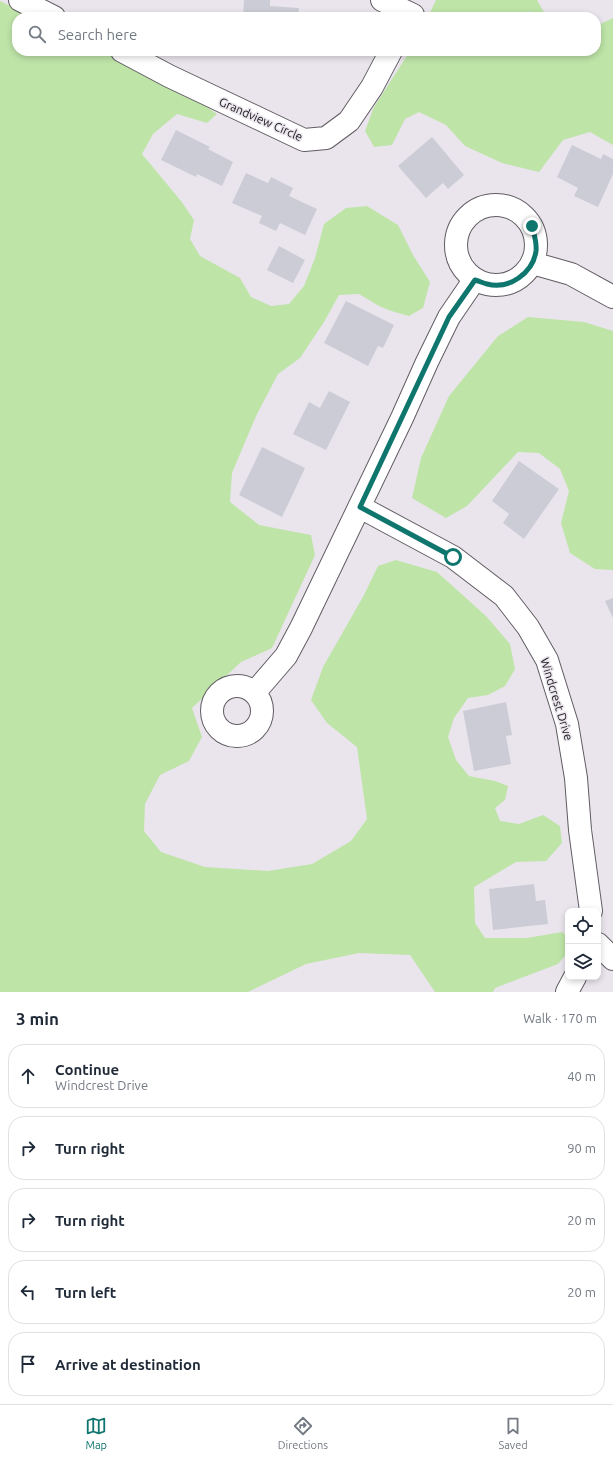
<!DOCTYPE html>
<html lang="en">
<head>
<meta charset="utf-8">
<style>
  body { margin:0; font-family:Ubuntu,sans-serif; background:#f2f2f3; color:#1f2937 }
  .controls { position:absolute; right:12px; bottom:12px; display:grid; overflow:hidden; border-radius:8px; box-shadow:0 2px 6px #0003 }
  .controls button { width:36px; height:36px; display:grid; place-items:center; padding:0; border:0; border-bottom:1px solid #e0e1e3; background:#fff; color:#1f2937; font:20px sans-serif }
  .stop { position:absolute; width:12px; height:12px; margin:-9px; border:3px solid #0f766e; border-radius:50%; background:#fff }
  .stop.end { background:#0f766e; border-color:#fff; box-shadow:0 1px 4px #0008 }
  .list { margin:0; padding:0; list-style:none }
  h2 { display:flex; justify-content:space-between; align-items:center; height:52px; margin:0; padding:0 16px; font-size:17px }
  h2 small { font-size:13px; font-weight:400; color:#747a83 }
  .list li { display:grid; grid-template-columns:26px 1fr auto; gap:12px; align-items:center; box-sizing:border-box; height:64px; margin:0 8px 8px; padding:0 8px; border:1px solid #e0e1e3; border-radius:16px }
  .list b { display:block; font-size:15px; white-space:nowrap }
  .list p { margin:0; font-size:13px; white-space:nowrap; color:#747a83 }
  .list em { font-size:13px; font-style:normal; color:#747a83 }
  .icon { flex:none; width:22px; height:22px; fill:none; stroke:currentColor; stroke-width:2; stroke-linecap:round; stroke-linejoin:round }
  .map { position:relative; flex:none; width:613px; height:992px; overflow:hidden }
  .search { position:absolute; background:#fff; box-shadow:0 2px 6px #0003; left:12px; right:12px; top:12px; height:44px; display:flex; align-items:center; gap:10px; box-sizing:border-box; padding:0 14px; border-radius:16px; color:#747a83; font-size:15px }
  .sheet { height:412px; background:#fff }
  nav { display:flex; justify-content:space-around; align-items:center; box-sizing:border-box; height:56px; border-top:1px solid #e0e1e3; background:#fff; font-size:11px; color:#747a83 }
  nav a { display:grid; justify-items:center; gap:2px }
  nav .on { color:#0f766e }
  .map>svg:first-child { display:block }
  .green { fill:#bee4a8 }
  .building { fill:#cbccd5 }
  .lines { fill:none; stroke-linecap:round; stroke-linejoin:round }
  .minor-casing { stroke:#615c63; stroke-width:24 }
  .minor { stroke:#fff; stroke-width:22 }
  .route { stroke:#0f766e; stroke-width:5 }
  .labels { text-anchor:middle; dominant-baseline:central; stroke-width:3; stroke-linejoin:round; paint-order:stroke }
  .street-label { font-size:12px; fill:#1a181b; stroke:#eae5ed }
</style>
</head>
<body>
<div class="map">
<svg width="613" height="992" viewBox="0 0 613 992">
  <rect width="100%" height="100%" fill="#eae5ed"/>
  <!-- green -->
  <path class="green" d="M436,0H537L544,12L551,17H428Z
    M0,1L32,17H17V51H101L190,95L217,114L207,123L177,114L153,134L142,154L181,201L194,220L190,239L200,256L240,278L251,297L271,306L289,304L304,286L315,258L324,224L346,208L367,206L398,225L413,255L430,282L423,308L409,316L391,311L379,306L359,294L339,295L324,322L300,358L278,374L257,414L232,473L230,502L259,525L311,535L315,555L272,648L241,662L192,708L202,737L189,761L160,775L145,804L144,831L161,852L205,867L268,871L312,864L351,841L367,819L357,747L327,723L311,700L323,667L364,595L378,566L396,560L437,572L486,616L510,644L515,669L505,686L488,695L468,698L454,718L448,737L456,760L469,776L495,781L508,786L505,800L495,808L500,821L519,824L543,815L560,826L562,843L546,861L516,862L474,887L475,923L485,938H527L562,932L568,937V952L558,964L495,988L493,992H435L410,955L359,953L306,964L248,992H0Z
    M613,18V145L590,132L563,140L539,172L502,163L465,146L446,125L419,112L405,119L392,145L374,147L365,131L374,107L410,51H596V26Z
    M528,317L584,322L613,331V570L595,569L570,553L561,523L569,491L560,469L539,453L518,452L467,506L446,518L412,498L421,458L449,396L498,336Z"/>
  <!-- building -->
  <path class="building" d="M244,0H270V6L299,8L298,17H243Z
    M528,11L541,17H525Z
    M176,130L210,147L208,149L233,162L222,186L197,174L196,177L161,160Z
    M432,137L464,175L448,189L443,183L426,198L398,166Z
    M572,145L601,159L603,154L613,159V174L598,207L574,196L578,188L557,177Z
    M246,173L268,183L271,177L293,188L289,196L317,209L305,235L280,223L276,231L259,223L262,216L232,203Z
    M279,246L305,260L293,283L267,270Z
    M346,301L394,325L383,348L378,346L368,366L324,343Z
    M329,391L350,402L326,450L293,434L309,402L320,408Z
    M262,447L305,468L282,517L239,495Z
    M519,461L559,489L524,539L503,523L509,514L492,501Z
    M613,598V618L605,601Z
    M506,702L512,735L506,736L511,764L474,771L463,711Z
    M534,884L536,901L545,900L548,924L493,930L489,889Z"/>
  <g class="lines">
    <defs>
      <path id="minor" d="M20,0L54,17
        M382,0L413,15
        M122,51L169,76L304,140L326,138L349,121L372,87L391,51
        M456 245a40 40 0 1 1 80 0a40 40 0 1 1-80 0Z
        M532,263L571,274L613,297
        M360,507L453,557L504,596L528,627L547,660L567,724L576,778L580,830L591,911
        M212 711a25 25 0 1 1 50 0a25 25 0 1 1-50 0Z
        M255,692L286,656L301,628L402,418L427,362L449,317L475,279
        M598,944L613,959
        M567,992L575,977"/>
    </defs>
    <!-- minor casing -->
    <use href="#minor" class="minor-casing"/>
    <!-- minor -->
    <use href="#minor" class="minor"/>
  </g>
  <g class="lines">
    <!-- route -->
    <path class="route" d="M453,557L360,507L449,317L475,280C479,281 483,283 487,284C509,290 533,273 536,251C537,242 534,234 532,226"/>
  </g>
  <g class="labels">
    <!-- street labels -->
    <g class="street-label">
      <text transform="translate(261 119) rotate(24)">Grandview Circle</text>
      <text transform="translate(557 699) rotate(73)">Windcrest Drive</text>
    </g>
  </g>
</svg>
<div class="controls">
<button><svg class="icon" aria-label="locate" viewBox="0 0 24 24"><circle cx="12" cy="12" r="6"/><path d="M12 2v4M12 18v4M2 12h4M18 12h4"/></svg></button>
<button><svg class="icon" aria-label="layers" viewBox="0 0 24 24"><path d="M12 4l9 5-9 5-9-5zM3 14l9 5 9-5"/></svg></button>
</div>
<div class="stop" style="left:453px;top:557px"></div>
<div class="stop end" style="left:532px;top:226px"></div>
<div class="search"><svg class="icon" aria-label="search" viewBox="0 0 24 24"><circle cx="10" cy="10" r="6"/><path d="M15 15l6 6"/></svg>Search here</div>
</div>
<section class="sheet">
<h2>3 min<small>Walk · 170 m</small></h2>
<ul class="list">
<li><svg class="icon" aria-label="ahead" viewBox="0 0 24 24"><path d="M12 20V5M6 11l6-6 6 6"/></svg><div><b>Continue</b><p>Windcrest Drive</p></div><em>40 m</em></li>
<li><svg class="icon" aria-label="right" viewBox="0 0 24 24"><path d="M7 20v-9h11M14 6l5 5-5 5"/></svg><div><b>Turn right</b></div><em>90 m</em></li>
<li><svg class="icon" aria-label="right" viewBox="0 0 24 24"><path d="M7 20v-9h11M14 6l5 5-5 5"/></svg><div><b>Turn right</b></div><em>20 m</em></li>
<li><svg class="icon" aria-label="left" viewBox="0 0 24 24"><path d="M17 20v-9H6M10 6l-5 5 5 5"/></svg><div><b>Turn left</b></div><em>20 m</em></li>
<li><svg class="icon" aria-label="arrive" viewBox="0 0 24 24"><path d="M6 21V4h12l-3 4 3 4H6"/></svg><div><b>Arrive at destination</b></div></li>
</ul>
</section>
<nav>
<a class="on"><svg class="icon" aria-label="map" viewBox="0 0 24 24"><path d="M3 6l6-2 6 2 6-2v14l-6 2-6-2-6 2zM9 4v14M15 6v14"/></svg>Map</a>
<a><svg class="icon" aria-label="directions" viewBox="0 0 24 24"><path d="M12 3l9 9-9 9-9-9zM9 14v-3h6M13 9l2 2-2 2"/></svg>Directions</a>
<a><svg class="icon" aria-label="saved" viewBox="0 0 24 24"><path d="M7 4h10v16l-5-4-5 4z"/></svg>Saved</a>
</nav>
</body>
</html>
